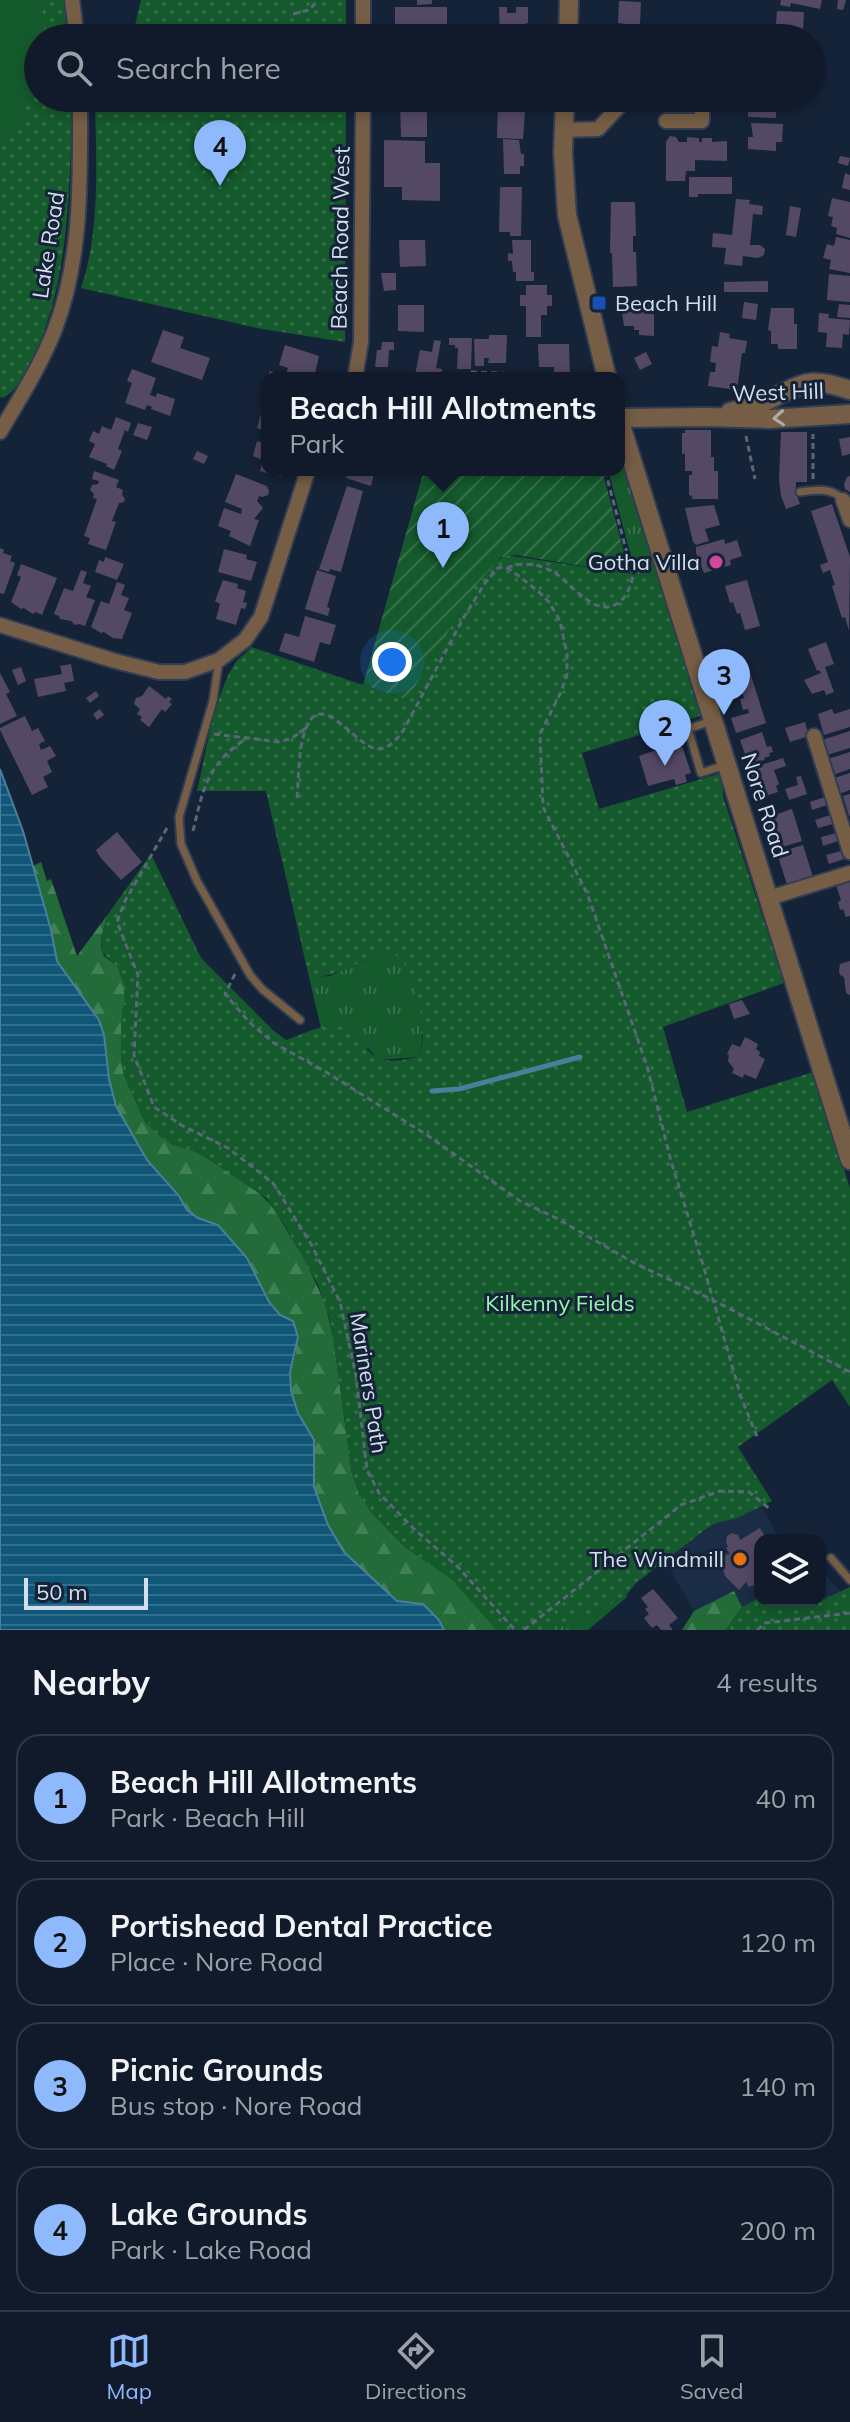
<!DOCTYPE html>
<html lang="en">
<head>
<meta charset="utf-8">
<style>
  body { margin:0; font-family:Mulish,sans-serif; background:#192333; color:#f1f3f6 }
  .controls { position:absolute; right:24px; bottom:24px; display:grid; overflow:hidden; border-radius:16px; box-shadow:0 4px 12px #0003 }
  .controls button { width:72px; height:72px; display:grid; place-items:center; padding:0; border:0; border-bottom:2px solid #303847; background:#101a2b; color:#f1f3f6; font:40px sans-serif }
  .scale { position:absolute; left:24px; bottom:20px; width:124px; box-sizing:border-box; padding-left:8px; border:4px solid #d5deed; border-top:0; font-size:22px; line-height:28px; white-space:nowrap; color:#d5deed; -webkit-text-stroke:6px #152339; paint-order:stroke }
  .you { position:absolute; left:392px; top:662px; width:28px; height:28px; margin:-20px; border:6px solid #fff; border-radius:50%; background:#1a73e8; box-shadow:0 0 0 12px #1a73e833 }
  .badge { display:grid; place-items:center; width:52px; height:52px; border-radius:50%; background:#8eb9fd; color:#111; font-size:26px; font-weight:700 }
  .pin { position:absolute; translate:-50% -66px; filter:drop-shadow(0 2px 4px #0008) }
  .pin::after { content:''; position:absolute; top:42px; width:28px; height:24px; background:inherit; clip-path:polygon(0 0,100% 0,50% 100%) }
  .popup { position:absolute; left:261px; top:372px; width:364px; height:104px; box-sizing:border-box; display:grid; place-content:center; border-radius:16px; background:#101a2b; filter:drop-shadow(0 2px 6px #0005); font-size:26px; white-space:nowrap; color:#9ca1a9 }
  .popup b { font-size:30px; color:#f1f3f6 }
  .popup::after { content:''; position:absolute; left:50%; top:100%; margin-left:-16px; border:16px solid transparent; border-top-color:#101a2b }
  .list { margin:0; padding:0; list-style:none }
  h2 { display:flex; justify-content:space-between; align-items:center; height:104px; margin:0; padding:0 32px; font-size:34px }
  h2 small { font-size:26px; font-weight:400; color:#9ca1a9 }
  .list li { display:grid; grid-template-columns:52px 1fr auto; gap:24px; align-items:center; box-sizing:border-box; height:128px; margin:0 16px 16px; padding:0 16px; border:2px solid #303847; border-radius:24px }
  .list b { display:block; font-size:30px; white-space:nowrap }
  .list p { margin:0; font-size:26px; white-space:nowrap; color:#9ca1a9 }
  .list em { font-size:26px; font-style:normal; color:#9ca1a9 }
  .icon { flex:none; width:44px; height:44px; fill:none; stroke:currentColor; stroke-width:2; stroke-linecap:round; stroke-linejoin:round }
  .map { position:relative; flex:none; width:850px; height:1630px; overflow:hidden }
  .search { position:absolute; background:#101a2b; box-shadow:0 4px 12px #0003; left:24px; right:24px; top:24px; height:88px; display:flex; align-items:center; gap:20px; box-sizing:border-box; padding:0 28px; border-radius:44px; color:#9ca1a9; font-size:30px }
  .sheet { height:680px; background:#101a2b }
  nav { display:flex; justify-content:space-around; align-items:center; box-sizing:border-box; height:112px; border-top:2px solid #303847; background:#101a2b; font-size:22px; color:#9ca1a9 }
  nav a { display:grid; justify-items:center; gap:4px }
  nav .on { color:#8eb9fd }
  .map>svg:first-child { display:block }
  .built { fill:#1b2c47 }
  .grass { fill:url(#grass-tufts) }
  .forest { fill:url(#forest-firs) }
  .park { fill:url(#park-dots) }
  .garden { fill:url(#garden-furrows) }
  .pitch { fill:#155a2c }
  .water { fill:url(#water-rules); stroke:#4a7f9b; stroke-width:2 }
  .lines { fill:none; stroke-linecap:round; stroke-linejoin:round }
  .stream { stroke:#4a7f9b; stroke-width:5 }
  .building { fill:#544965 }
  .service-casing { stroke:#303d52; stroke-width:11 }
  .minor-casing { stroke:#303d52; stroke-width:18 }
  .tertiary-casing { stroke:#303d52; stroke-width:22 }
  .path { stroke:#5a677a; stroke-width:3; stroke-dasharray:6 4; stroke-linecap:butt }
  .service { stroke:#765e46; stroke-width:7 }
  .minor { stroke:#765e46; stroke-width:14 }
  .tertiary { stroke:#765e46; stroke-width:18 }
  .oneway { stroke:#afabaa }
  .transit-dot { fill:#1a4fb4; stroke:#152339; stroke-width:3 }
  .hotel-dot { fill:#d1479c; stroke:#152339; stroke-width:3 }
  .food-dot { fill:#e8710a; stroke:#152339; stroke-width:3 }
  .labels { text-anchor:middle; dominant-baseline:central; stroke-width:6; stroke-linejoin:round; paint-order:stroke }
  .street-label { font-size:22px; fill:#d5deed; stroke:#152339 }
  .poi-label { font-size:22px; fill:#d5deed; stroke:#152339; text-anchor:end }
  .park-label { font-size:22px; fill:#95f5ab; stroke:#152339 }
</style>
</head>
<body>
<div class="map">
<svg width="850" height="1630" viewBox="0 0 850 1630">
  <defs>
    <pattern id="grass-tufts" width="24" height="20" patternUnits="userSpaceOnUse" patternTransform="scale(2)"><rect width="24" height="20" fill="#155a2c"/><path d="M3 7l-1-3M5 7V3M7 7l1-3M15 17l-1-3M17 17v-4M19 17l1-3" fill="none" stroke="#36714b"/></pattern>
    <pattern id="forest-firs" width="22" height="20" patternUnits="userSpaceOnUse" patternTransform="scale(2)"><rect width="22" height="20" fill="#236b39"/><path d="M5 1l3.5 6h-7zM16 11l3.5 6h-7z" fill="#428056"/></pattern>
    <pattern id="park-dots" width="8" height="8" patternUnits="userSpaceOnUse" patternTransform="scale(2)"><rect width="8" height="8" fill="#155a2c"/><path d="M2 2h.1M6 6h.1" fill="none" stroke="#36714b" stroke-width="1.8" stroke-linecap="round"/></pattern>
    <pattern id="garden-furrows" width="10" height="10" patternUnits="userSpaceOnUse" patternTransform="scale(2)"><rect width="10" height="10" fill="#155a2c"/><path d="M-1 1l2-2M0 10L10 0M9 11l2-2" fill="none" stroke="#36714b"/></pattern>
    <pattern id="water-rules" width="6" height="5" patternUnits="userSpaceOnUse" patternTransform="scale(2)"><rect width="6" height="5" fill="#0f5678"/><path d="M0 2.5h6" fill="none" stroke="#316e8c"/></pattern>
  </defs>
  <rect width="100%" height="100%" fill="#152339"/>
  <!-- built -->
  <path class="built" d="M762,1506L778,1537L789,1540H760V1597L742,1607L734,1591L694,1611L665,1561L710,1526Z
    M820,1570L830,1580L841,1592L820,1600Z"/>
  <!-- grass -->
  <path class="grass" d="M619,461L626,468L659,572L644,576L636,575L608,470H619Z
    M385,953C392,954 397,954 403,959C419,974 429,1038 418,1057L381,1060L376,1058L369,1049L328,1026L321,1028L309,977L330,976L377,955Z
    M627,1594V1597L588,1630H553L609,1605Z"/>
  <!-- forest -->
  <path class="forest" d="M41,862L47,881L51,879L77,956L108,914L101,938V948L104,956L118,967L124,984L125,1000L122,1013L121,1060L124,1075L142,1116L147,1124L171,1144L192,1150L204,1156L258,1192L272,1206L304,1258L325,1303L333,1336L352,1474L371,1512L405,1547L452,1579L497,1630H444L439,1620L423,1604L397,1601L344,1552L328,1525L314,1487V1440L298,1413L291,1391L290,1372L296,1352L280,1315L269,1302L247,1258L208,1221L198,1218L187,1210L179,1196L147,1160L116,1106L109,1079L104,1034L99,1020L57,961L51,930L33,866Z
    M734,1591L742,1607L726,1630H682L694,1611Z"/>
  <!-- park -->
  <path class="park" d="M0,0H64L69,38H38V98H73V111C68,195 70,289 29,365C22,378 16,391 3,398L0,397Z
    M141,0H346V38H132Z
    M95,98H346L345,342L262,329L81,288C101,229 96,160 95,98Z
    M506,555L644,576L659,572L703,715L582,753L599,809L722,773L723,796L784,983L663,1027L687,1112L813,1072L850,1188V1407L832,1380L738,1447L772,1501L737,1518L720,1522L710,1526L636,1583L627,1594L609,1605L553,1630H497L452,1579L405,1547L371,1512L359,1495L352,1474L333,1336L330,1320L318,1285L287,1229L266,1198L204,1156L192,1150L171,1144L156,1134L142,1116L124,1075L121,1060V1036L122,1013L125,1000L124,984L118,968L102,952L101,938L108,914L151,854L201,958L274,1031L286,1040C301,1035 319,1025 335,1026C360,1028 364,1054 380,1059C390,1063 408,1059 418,1057C427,1040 422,1019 418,1001C399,909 364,979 309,977L266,791H197C205,757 215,694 234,665C238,657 246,654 251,647L407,700C427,667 475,571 506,555Z
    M850,1587V1630H726L742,1607L760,1597V1600L824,1599Z"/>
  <!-- garden -->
  <path class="garden" d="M424,470H602L630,574L516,555L501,557L477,584L407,700L363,685Z"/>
  <!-- pitch -->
  <path class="pitch" d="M0,0H41L46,37L38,38C38,52 41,70 37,83C31,106 16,125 0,143Z"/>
  <!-- water -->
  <path class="water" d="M0,769L23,831L51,930L57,961L99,1020L104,1035L109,1079L116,1106L147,1160L179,1196L187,1210L198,1218L218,1225L247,1258L269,1302L280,1315L293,1321L298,1337L290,1372L291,1391L298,1413L314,1440V1487L328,1525L344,1552L397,1601L423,1604L439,1620L444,1630H0Z"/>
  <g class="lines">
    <!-- stream -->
    <path class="stream" d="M432,1091L459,1089L580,1057"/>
  </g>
  <!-- building -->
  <path class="building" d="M417,0H432V4L417,5Z
    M781,0H822L820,9L791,3L790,7L780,5Z
    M838,0H846L843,10L837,9Z
    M619,1L641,2L640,24H635V34L644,35V38H624L625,24L618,23Z
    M395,7H447V38H395Z
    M499,7H507V13H516V7H528V23L524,24V31H528V38H500Z
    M777,11L804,12L803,30H794V38H779L780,24H776Z
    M383,98H397V109H383Z
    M408,98H427V137H401L400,102H408Z
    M498,98H526L523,139L497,138Z
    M753,98H782V110H776V118L748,117V105H753Z
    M751,123L783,124L782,142H776V151L748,149V137H753Z
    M670,136L676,137L679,142H687V137L699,138V142H702V138H712V142L727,141V161L695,160V171H686L685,181H666V142Z
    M503,139L519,140L521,154H524V166H520V174H504Z
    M384,140L425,141V163H440V201L402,200V187H384Z
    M840,156L850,158L848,166L838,163Z
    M845,173L850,175V190L842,188Z
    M689,177H732V194H698V197H689Z
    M500,187H522L521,236H510V232H499Z
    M832,198L850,202V238L836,234L837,228L831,226L833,217L828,216Z
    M736,199L750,200L749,204L763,206L762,215L753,214L750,245H760L765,249L764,255L758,258L743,256L742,266L724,264L726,248L712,247L713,233L732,235Z
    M611,202H635L636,236H633V252H636L637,286L613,287L612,253H610Z
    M790,206L801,208L796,237L786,235Z
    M836,237L850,240V273L829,269L831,260L823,258L827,244L834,246Z
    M399,240H425L426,266L400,267Z
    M512,240H531V272H534V281H516V272H513L512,261H508V253L513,254Z
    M381,273H396V290L384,291Z
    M829,274L850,276V302L827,300Z
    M768,281V292H724V282Z
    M526,285H547V295H552V306H547V315H541V337H526V306H520V295H526Z
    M624,299H654V336L639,335V330H634V326H624L622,312H625Z
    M744,302L758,304L756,320L742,318Z
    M839,304L850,305V318L837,317Z
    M398,305H424V332L398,331Z
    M771,308H794V324H797V349H778V344H771V331L768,330Z
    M819,313L829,314L828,318L850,320L849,335L843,334L842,348L826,347L827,333L818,332Z
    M163,330L184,337L180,348L210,358L202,380L151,362Z
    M720,332L730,334L729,338L747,341L745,353H742L737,390L708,386L710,372H715L716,363L710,362L712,346L718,347Z
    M489,335H507L506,363H488L489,358H484V366H475L474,339H489Z
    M449,338H472L471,369H457L458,348H455V345H449Z
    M434,340L441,341L436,368L442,369L440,378H406L407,373L415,375L420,350L432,352Z
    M382,342H394V350H389L388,367H375L377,350H381Z
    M538,344H569L570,378H554V367H539Z
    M285,345L319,356L314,378H276L268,376L270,371L285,376L288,368L279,365Z
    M646,352L652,364L640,370L634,358Z
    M132,369L156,378L150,395L156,397L157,393L175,399L170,416L151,409L152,407L147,405L145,410L125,403L132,383L127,381Z
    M496,374L531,375V378H496Z
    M262,410L267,412V431L257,428Z
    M116,417L131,423L128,432L125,430L118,449L122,451L114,470L106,466L107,464L89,457L95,444L89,441L93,431L99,434L102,426L111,430Z
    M138,423L152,427L147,440L133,435Z
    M685,430H711V457H714V471H718V499H692V496L689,495V475H692V471H685V454H682V433H685Z
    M781,432H807V482H796V493L800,504L786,509L781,496L779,479Z
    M850,437V454L842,456L839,439Z
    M257,441L267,444V470H284L281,477L260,471L263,460L253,456Z
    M197,451L208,456L204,464L193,459Z
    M348,470H375L371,486L346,478Z
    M94,471L119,480L116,487L123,490L122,495L125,499L124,502L119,503L112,521L116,522L106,550L88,544L90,538L84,536L97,499L93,498L94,494L90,490L92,485L98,484L99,481L92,479Z
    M236,474L267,486L269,491L268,495L262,497L259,496L258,499L257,501L263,508L254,519L259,520L250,546L229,536L231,531L218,526L224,508L241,514L242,509L225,502Z
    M850,476V492L845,489L844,484L847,477Z
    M347,486L363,491L341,572L330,569L329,572L319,569Z
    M832,504L850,557L849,631L845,617L842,618L832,586L835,585L830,570L823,573L820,565L828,562L811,511Z
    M714,505L720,525L705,529L709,541L696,545L693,542L685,508Z
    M724,539L725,544L737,540L742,556L730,560L731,565L704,573L696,553V547Z
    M0,548L4,550L3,553L12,556L10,561L15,563L4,594L0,593Z
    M224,549L247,555L246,559L257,562L251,581L218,572Z
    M105,557L124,564L117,580L95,572L99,560L104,562Z
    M21,564L57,578L42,615L36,612L33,614L24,608L21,609L11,602L21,577L17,575Z
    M81,570L87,572L83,583L91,586L86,597L95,600L85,626L79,624L75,625L71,621L60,619L59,616L54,614L64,588L73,591Z
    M317,570L336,576L327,607L330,608L328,616L305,609Z
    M223,580L238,584L237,588L246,591L243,602L247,603L245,609L241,608L236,625L216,619L220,604L215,601Z
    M747,580L760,626L745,630L740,613L737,614L733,602L730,603L725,586Z
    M117,582L125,585L121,595L129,598L124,610L132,613L122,639L113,638L104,632L101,633L91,627L101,601L109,604Z
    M305,616L336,625L330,645L320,642L314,662L279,651L285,633L299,637Z
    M826,642L834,664L825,667L834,692L826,695L824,690L812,694L804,680L821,673L819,670L817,671L808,649Z
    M71,664L74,681L64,683L66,691L38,697L34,679L62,674L60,666Z
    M21,667L26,681L18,685L12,670Z
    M749,669L766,723L736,733L731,718L749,713L748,709L743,710L740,699L744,698L742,691L726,696L729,703L721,705L714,681Z
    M0,673L10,692L6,694L17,716L0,724Z
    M149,686L166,699L168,696L172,699L169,702L172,704L165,712L162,709L149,727L140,720L142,717L137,714L140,709L134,704L136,698L142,696Z
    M96,691L99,696L90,703L86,698Z
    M100,709L104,715L97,720L93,714Z
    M832,709L834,714L850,709V727L824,735L818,714Z
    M25,716L32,731L38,728L45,741L39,744L41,750L50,746L56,756L47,761L52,772L43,777L48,787L32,795L0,730V728Z
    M805,722L809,736L790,742L785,728Z
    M850,731V748L827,755L822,740Z
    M762,732L767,747L771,746L773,752L769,753L770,756L764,758L765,760L748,763L740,740Z
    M673,739L675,744L681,743L691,773L685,775L687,782L676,785L674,779L648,786L639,756L665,747L663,742Z
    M850,752V769L833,775L828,759Z
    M783,758L786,766L774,770L779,784L776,786L778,792L762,797L760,791L757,792L749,769Z
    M850,773V790L839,794L834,778Z
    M801,776L807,794L789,800L785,789L798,785L796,777Z
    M850,794V816H849L843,796Z
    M825,797L827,805L812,810L810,802Z
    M792,809L802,841L776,849L766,818Z
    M830,815L833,824L818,828L815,820Z
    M117,832L142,862L121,880L100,857L96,850Z
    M836,833L838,841L823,846L821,837Z
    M803,845L813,877L787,885L777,853Z
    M841,851L844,859L829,864L826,855Z
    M850,877V916L846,917L843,909L840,910L838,902L841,900L835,882Z
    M850,961V995L846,993L844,977L840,975L839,971L840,964Z
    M742,1000L750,1014L734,1019L729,1004Z
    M745,1037L758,1044L756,1049L760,1052L759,1056L765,1059L756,1079L744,1074L743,1078L732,1073L734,1069L728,1061L729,1055L727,1054L732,1044L740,1047Z
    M760,1528L767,1540H760V1588L756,1591L753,1585L749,1587L746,1582L739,1590L725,1576L719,1556L730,1554L726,1548L728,1547L726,1542L727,1536L732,1533L738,1535L740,1540Z
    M653,1589L678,1618L669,1625L673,1630H661L657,1625L652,1628L644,1618L649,1614L645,1609L648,1607L641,1598Z"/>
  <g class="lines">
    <defs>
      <path id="service" d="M800,492C815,490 833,487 843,500
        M219,660L213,701L179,817L181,844L197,881L250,975L262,989L300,1020
        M711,721L688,729L701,773L725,765
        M831,1558L850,1580"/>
      <path id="minor" d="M72,0L77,38
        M363,0V38
        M666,121H702V98
        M564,130L598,129L627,98
        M355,378L361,342L363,98
        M0,432C20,398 41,365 55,329C83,255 80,175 80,98
        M843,500L850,520
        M0,625L115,661L159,672H185L219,660L245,640L261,617L308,470
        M814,736L850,852
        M769,898L850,873"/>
      <path id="tertiary" d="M568,38L569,0
        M565,98L563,152L567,215L607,378
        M730,412C742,409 755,407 766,401C804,384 807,375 850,390
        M619,418L708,417L770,419L850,414
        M619,419L850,1160"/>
    </defs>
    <!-- service casing -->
    <use href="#service" class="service-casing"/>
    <!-- minor casing -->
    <use href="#minor" class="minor-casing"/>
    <!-- tertiary casing -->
    <use href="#tertiary" class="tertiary-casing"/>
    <!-- path -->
    <path class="path" d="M293,14L309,10L318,0
      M471,372L545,375V378
      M746,436L755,479
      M813,479V434
      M507,568C522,561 541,564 555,573C572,584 596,619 618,603C627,597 631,585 633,576L605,470
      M214,734L280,742L292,738L306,728
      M297,798C299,777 298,754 304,734C319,682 355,748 378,749C389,749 397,739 403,731L464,617L485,583L498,568L505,567L511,570L539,592L549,602L560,621L567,654V675L561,692L540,734L543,807L587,893L647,1066L671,1161L704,1268L741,1397L758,1439
      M167,828L125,901L117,922L138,975L134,1055L154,1107L181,1125L228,1148L273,1183L311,1244L340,1302L356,1376L367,1470L379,1493L414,1529L457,1566L515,1630
      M193,831C203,789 207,764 247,738
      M235,974L225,994L249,1022L274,1043L326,1072L427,1135L520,1201L556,1218L636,1264L713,1300L850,1372
      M524,1630L681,1505L720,1491L749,1492L771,1510
      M757,1630L765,1623L850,1613"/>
    <!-- service -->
    <use href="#service" class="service"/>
    <!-- minor -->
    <use href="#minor" class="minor"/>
    <!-- tertiary -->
    <use href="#tertiary" class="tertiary"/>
  </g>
  <!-- one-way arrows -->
  <defs><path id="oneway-chevron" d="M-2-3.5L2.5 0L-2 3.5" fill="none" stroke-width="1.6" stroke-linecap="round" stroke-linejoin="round" transform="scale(2)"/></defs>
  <use class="oneway" href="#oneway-chevron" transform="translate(779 418) rotate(176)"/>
  <!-- markers -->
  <rect class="transit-dot" x="591" y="295" width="16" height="16" rx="4"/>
  <circle class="hotel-dot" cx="716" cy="562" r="8"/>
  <circle class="food-dot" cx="740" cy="1559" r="8"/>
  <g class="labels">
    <!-- street labels -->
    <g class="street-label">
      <text transform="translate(340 238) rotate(-89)">Beach Road West</text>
      <text transform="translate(48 245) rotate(-81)">Lake Road</text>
      <text transform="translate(778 392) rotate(-2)">West Hill</text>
      <text transform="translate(765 805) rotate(72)">Nore Road</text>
      <text transform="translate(369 1383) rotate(81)">Mariners Path</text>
    </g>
    <!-- poi labels -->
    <g class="poi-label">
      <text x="615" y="303" text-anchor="start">Beach Hill</text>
      <text x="700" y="562">Gotha Villa</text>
      <text x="724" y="1559">The Windmill</text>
    </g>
    <!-- park labels -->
    <g class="park-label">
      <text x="560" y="1303">Kilkenny Fields</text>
    </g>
  </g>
</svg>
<div class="controls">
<button><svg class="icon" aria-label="layers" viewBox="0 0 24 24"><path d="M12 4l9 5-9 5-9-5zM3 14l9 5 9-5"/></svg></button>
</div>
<div class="scale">50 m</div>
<div class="you"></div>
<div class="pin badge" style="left:443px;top:568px">1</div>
<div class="popup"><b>Beach Hill Allotments</b>Park</div>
<div class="pin badge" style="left:665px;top:766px">2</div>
<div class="pin badge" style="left:724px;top:715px">3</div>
<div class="pin badge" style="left:220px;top:186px">4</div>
<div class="search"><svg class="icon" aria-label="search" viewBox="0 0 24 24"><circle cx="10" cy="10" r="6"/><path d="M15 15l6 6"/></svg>Search here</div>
</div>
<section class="sheet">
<h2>Nearby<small>4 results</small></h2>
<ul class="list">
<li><span class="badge">1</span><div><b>Beach Hill Allotments</b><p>Park · Beach Hill</p></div><em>40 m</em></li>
<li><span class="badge">2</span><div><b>Portishead Dental Practice</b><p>Place · Nore Road</p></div><em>120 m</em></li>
<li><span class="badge">3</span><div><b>Picnic Grounds</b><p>Bus stop · Nore Road</p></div><em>140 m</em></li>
<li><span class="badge">4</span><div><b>Lake Grounds</b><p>Park · Lake Road</p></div><em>200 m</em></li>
</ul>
</section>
<nav>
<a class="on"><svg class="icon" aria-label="map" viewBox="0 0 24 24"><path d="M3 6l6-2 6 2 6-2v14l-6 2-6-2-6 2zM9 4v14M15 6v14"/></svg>Map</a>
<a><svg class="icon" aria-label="directions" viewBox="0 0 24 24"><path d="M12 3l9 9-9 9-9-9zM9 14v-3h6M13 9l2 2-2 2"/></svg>Directions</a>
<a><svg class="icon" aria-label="saved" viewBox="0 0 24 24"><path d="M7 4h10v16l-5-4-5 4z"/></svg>Saved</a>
</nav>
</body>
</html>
